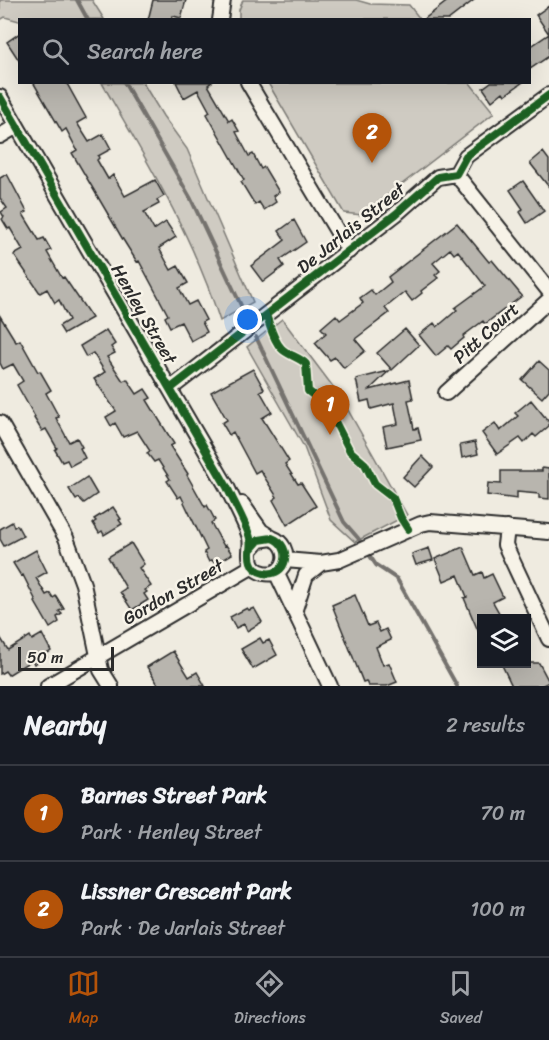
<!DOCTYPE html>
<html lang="en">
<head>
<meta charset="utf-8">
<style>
  body { margin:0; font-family:Sriracha,sans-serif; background:#242831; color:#f1f3f6 }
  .controls { position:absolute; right:18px; bottom:18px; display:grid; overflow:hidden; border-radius:0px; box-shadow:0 6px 24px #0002 }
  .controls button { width:54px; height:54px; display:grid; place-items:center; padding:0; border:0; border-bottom:2px solid #363941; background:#171b24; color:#f1f3f6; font:30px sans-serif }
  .scale { position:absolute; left:18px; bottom:15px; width:96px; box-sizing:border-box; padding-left:6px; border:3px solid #2b2b2b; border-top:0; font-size:16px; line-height:21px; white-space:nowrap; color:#2b2b2b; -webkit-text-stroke:4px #f7f3e8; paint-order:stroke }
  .you { position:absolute; left:248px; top:320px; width:21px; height:21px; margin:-15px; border:4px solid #fff; border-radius:50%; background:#1a73e8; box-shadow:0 0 0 9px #1a73e833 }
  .badge { display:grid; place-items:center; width:39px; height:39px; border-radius:50%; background:#b45309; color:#fff; font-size:20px; font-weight:700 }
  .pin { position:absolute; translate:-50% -50px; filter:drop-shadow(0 2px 3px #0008) }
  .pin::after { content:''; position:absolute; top:32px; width:21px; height:18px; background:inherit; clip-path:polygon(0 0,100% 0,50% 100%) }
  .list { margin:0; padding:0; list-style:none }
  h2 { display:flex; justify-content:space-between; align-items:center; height:78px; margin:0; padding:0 24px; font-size:26px }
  h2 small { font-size:20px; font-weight:400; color:#9ea1a6 }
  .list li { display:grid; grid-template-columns:39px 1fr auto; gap:18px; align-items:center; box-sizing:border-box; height:96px; padding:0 24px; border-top:2px solid #363941 }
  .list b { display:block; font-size:22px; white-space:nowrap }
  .list p { margin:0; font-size:20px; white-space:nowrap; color:#9ea1a6 }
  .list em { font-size:20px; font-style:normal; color:#9ea1a6 }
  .icon { flex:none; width:33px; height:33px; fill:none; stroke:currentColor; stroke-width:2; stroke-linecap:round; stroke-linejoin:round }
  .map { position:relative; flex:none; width:549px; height:686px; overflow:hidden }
  .search { position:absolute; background:#171b24; box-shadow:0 6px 24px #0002; left:18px; right:18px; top:18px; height:66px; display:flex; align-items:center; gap:15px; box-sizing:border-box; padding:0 21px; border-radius:0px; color:#9ea1a6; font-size:22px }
  .sheet { height:270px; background:#171b24 }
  nav { display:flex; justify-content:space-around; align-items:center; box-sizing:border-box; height:84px; border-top:2px solid #363941; background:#171b24; font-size:16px; color:#9ea1a6 }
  nav a { display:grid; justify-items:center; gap:3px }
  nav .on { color:#b45309 }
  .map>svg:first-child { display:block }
  .green { fill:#cfcbc2; stroke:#7d7b76; stroke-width:1.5 }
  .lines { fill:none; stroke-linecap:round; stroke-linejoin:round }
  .stream { stroke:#74726e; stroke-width:4 }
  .building { fill:#b8b5ae; stroke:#2b2b2b; stroke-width:1.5 }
  .minor-casing { stroke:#2b2b2b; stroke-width:18 }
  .minor { stroke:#f7f3e8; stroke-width:14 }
  .cycleway-casing { stroke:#f7f3e8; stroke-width:11 }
  .cycleway { stroke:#1b5e20; stroke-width:8 }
  .labels { text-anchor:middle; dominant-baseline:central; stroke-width:5; stroke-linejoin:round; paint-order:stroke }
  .street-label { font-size:18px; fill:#2b2b2b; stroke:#f7f3e8 }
</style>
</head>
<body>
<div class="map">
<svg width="549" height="686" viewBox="0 0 549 686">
  <rect width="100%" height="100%" fill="#efebe0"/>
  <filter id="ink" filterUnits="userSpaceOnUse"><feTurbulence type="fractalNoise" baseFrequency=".0167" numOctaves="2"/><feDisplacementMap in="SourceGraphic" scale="12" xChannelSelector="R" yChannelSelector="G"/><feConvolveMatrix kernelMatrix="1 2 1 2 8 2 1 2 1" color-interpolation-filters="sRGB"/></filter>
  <g filter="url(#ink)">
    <!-- green -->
    <path class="green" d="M0,0H92L104,19L19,21L5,17L0,20Z
      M243,0H356L370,4L409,5L420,19H239V10Z
      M102,83H143L163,116L187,149L253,302L220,321C193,236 146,159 102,83Z
      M268,83H470L494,113L362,215L344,213Z
      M282,319L340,396L407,515L355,542L331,520L304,447L247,347Z"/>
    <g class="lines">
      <!-- stream -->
      <path class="stream" d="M77,0L88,20
        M124,82L191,199L246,316
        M256,337L344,522L358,538L376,565L397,579L457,686"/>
    </g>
    <!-- building -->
    <path class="building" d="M153,0H186L181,18L173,16L172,20H148Z
      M449,0H474L448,20H423Z
      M549,6V56L530,69V47L549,34L536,15Z
      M20,33V62L7,42Z
      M33,82H66L86,118L77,123L89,142L103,134L111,149L98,156L99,158L97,160L108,179L113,175L125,196L155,180L164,196L157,200L159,204L144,212L154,230L166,222L176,237L159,248L171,270L178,266L188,283L179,288L188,305L196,301L206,320L202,322L207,332L191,341L181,322L170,327L165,317L168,315L139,261L137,262L122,238L72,153L77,150L66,129L62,132Z
      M176,82H212L208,85L229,121L232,119L239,131L236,132L249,156L253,154L261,169L264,167L279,192L273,196L276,202L264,210L259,202L255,205L241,182L244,180L207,114L210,112L198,90L184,98Z
      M491,82H523L505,95L503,92L492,101L483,88Z
      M543,152L549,160V187L530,163Z
      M7,174L27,212L23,214L39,240L44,238L51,250L47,252L62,278L64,277L92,318L64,334L59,326L69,320L59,300L55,303L47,289L40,293L14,255L23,250L10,228L8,229L2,219L4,217L1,212L7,208L0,198V178Z
      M523,181L544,211L527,223L520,212L523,209L510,190Z
      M294,220L306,242L280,260L284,266L263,282L251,266L285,240L279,231Z
      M457,223L489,262L492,260L522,296L485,324L483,321L463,336L464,338L451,349L448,346L436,356L419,335L434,323L437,327L457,310L455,308L485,286L458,251L454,254L450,249L433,263L440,271L435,275L438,278L421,291L422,293L412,301L405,292L385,308L389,313L355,339L365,351L344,368L335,357L330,360L315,343L326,333L321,328L336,315L340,320L363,303L360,298L371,290L375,295L391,282L388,277Z
      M0,316L16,342L20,340L38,372L40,371L51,390L46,393L59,417L56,418L69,442L77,438L82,447L80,448L85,458L70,466L67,460L62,462L55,450L57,448L46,429L42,431L34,418L35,417L17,385L23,381L13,364L3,369L0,363Z
      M405,329L419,345L392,370L377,353Z
      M106,330L115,344L111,347L115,353L107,357L123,381L127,379L137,394L145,389L151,398L147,400L174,444L170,446L188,474L187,475L205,507L207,505L215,520L211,523L224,546L226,545L232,554L215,564L212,560L209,562L204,552L207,550L181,496L178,498L167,481L170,479L158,460L154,462L147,453L150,451L137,431L123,437L115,423L111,426L106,417L116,411L94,379L105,372L93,353L86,357L80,346Z
      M539,361L549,370V390L542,398L522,380Z
      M253,369L264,389L260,391L272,412L262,418L289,461L285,464L298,484L301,483L316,506L287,525L273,500L277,497L260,470L255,473L233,432L229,435L222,423L227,420L211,392Z
      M389,371L369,390L409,380L413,399L408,400L414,429L418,428L421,440L387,447L383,427L398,424L394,403L371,409L369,400L361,402L356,379Z
      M531,400L549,422V426L536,437L533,434L524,443L520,438L497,454L482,433L495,423L500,431L518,416L515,413Z
      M475,442L478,454L462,458L460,445Z
      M422,456L433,467L414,487L403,477Z
      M542,468L549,469V499L539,498V494L517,492V499L487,495L488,483L501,484V471H542Z
      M87,477L97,494L84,503L79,498L76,500L69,489Z
      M113,507L121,519L119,520L122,524L104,535L102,531L99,533L93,523L96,521L94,519Z
      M12,522L14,527L17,525L23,536L4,546L0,539V529Z
      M131,543L144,564L139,568L151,586L145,590L147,592L144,594L148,600L132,610L120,592L126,588L108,557Z
      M463,547L475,575L482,572L484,578L492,574L503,597L493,602L502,618H482V640L464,598L467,597L458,575L444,581L435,559Z
      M429,548L433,560L416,565L412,554Z
      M36,550L47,572L36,578L46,595L50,593L53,598L56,596L64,609L59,611L62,614L57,617L59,622L50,628L35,602L36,601L23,575L21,576L13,563Z
      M355,595L368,626L376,623L380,632L386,629L391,640L376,647L383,665L389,663L397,682L387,686H368L366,681L363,682L332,605Z
      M247,608L249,610L254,608L262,622L247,631L244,624L236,628L230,617Z
      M42,634L51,651L45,655L47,657L34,664L32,660L8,675L5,671L0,674V637L8,650L30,636L32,640Z
      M260,638L263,643L269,640L277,655L253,669L241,649Z
      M173,651L189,677L197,672L205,686H159L147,667Z
      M501,663H524L526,668V663H539L549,682L541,686H512Z"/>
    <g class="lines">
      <defs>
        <path id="minor" d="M220,20L223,0
          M248,82L349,251
          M0,97L227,487C233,501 247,525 250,538C252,546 248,554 251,562C253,568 258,572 264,573C287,578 294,546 272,538L259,540L251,549
          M0,136L17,126
          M456,174L549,291
          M170,389L396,214L438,177L456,174L466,156L549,95
          M446,393L549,300
          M0,423L66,538L83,584L101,670L111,686
          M242,504L261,531L272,538
          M507,528L505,545L549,639
          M285,560L321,563L339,560L421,524L430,522L549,532
          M276,572L330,686
          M295,609L306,575L321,563
          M48,686L253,566"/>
      </defs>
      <!-- minor casing -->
      <use href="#minor" class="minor-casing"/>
      <!-- minor -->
      <use href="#minor" class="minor"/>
      <defs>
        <path id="cycleway" d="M0,97L227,487C233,501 247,525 250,538C252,546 248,554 251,562C253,568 258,572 264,573C287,578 294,546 272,538L259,540L251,549
          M266,315C270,325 273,340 281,348C287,355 299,357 306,364L308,391L327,406L350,451L365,464L375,484L393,498L401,518L408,529
          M170,389L396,214L438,177L456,174L466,156L549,95"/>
      </defs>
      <!-- cycleway casing -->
      <use href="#cycleway" class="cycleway-casing"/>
      <!-- cycleway -->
      <use href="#cycleway" class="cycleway"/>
    </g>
  </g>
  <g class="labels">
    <!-- street labels -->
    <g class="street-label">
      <text transform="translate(351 228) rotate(-39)">De Jarlais Street</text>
      <text transform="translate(144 314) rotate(60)">Henley Street</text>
      <text transform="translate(486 333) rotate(-42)">Pitt Court</text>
      <text transform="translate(173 592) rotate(-30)">Gordon Street</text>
    </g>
  </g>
</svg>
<div class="controls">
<button><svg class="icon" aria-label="layers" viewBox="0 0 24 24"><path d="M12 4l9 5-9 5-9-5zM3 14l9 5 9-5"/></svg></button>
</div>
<div class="scale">50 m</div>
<div class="you"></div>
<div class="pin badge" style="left:330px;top:435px">1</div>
<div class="pin badge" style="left:372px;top:163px">2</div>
<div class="search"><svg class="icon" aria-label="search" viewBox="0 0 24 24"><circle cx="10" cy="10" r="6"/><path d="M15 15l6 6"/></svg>Search here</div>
</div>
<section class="sheet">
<h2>Nearby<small>2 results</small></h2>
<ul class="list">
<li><span class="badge">1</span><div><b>Barnes Street Park</b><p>Park · Henley Street</p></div><em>70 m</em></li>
<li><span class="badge">2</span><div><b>Lissner Crescent Park</b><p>Park · De Jarlais Street</p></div><em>100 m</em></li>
</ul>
</section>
<nav>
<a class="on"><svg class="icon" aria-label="map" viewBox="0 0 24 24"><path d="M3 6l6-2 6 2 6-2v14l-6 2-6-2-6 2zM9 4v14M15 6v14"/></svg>Map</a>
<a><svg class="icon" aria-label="directions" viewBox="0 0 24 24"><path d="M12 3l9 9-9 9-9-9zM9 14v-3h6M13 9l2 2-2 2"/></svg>Directions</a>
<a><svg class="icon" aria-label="saved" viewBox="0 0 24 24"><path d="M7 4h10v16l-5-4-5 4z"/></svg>Saved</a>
</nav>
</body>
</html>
